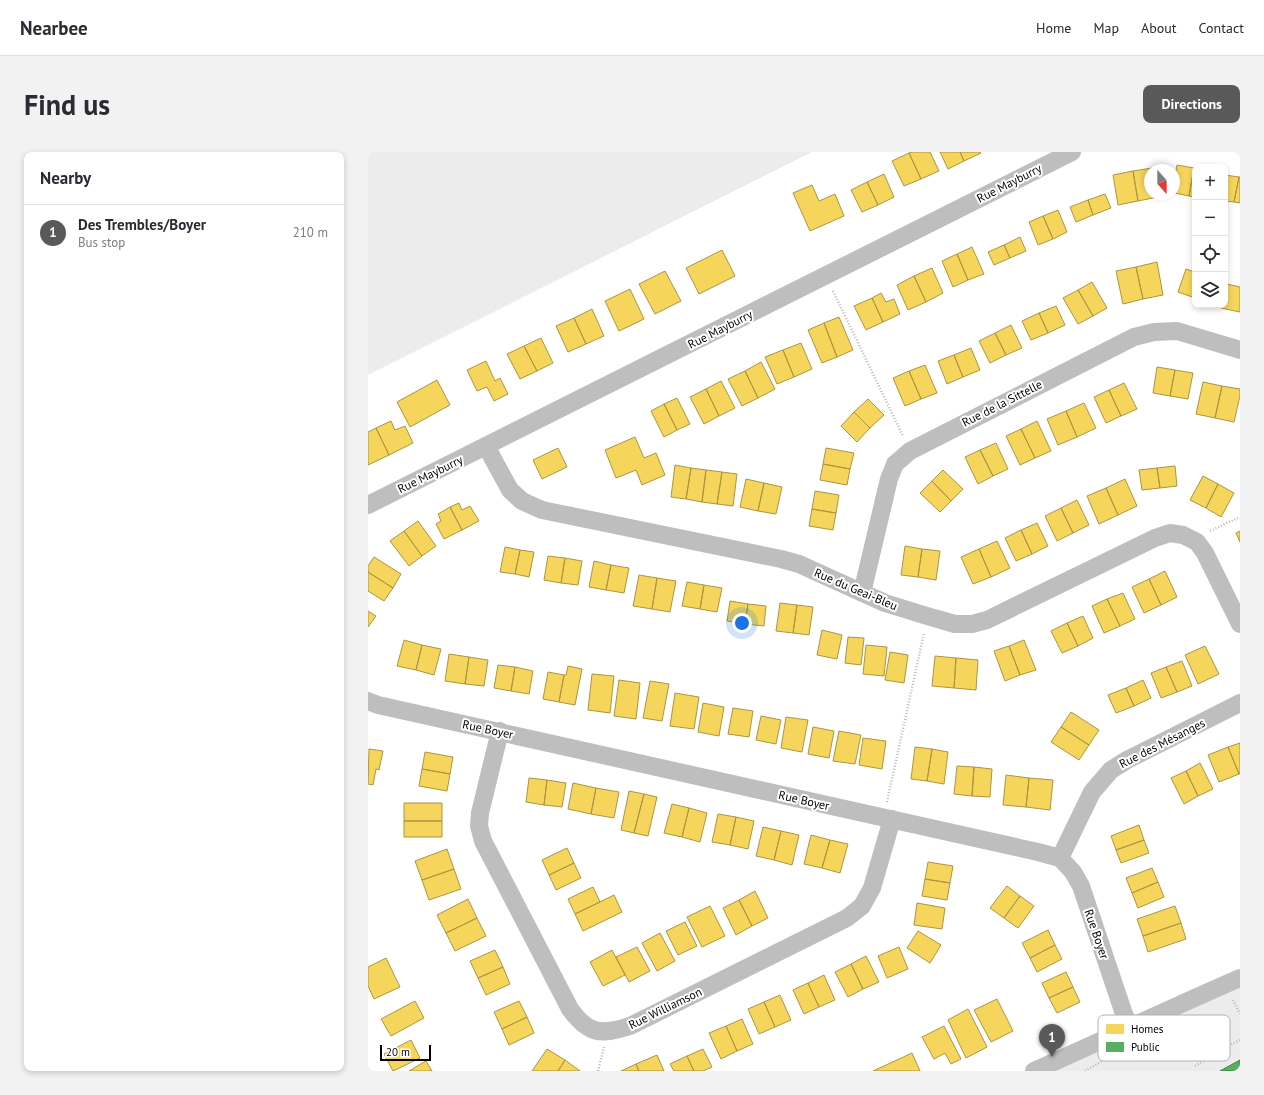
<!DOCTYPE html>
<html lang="en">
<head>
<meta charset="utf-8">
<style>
  body { margin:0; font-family:"PT Sans",sans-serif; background:#f2f2f3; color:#2b2b33 }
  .controls { position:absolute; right:12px; top:12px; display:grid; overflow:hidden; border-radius:8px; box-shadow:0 2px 6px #0003 }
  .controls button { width:36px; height:36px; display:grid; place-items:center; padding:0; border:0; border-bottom:1px solid #e1e1e2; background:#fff; color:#2b2b33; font:20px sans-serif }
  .compass { position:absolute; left:776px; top:12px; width:36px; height:36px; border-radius:50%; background:#fff; box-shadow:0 2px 6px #0003; rotate:159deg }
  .scale { position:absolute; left:12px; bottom:10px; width:51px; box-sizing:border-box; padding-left:4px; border:2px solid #000; border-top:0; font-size:11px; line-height:14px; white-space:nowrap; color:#000; -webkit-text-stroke:3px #fff; paint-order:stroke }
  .you { position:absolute; left:374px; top:471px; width:14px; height:14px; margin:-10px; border:3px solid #fff; border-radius:50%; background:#1a73e8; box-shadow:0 0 0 6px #1a73e833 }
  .badge { display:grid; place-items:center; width:26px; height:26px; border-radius:50%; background:#595959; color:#fff; font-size:13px; font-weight:700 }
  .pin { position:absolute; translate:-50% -33px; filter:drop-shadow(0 1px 2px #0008) }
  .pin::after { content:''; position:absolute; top:21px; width:14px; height:12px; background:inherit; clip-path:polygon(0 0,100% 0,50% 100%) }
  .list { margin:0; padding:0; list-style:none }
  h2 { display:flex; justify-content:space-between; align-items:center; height:52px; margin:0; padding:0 16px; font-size:17px }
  h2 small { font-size:13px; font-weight:400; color:#7c7c81 }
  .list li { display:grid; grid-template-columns:26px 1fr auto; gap:12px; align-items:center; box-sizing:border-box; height:56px; padding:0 16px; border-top:1px solid #e1e1e2 }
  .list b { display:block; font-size:15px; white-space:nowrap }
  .list p { margin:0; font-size:13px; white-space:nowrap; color:#7c7c81 }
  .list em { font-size:13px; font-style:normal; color:#7c7c81 }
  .icon { flex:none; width:22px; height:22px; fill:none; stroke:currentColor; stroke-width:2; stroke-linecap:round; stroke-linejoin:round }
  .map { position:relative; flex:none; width:872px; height:919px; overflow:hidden; border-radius:8px }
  header { display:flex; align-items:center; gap:24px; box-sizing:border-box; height:56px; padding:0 20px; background:#fff; border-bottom:1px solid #e1e1e2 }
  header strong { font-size:19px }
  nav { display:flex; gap:22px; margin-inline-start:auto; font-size:14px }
  .intro { display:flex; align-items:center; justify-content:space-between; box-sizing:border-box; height:96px; padding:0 24px }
  h1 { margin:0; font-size:28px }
  .button { padding:10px 18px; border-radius:8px; background:#595959; color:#fff; font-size:14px; font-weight:700 }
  main { display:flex; gap:24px; padding:0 24px }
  aside { flex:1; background:#fff; border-radius:8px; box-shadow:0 2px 6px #0003 }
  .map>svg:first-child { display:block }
  .green { fill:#ececec }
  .homes { fill:#f6d55c; stroke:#ac9540 }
  .public { fill:#5aae61; stroke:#3f7a44 }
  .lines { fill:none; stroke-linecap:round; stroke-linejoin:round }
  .path { stroke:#b9b9b9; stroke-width:2.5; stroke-dasharray:1 2; stroke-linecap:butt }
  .minor { stroke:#bebebe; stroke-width:18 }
  .labels { text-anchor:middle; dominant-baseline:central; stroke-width:4; stroke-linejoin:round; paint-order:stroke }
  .street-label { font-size:12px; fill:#000; stroke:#fff }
  .key { fill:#fff; stroke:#b2b2b2; stroke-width:1 }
  .key-label { font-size:11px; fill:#000 }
</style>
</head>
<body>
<header>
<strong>Nearbee</strong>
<nav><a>Home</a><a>Map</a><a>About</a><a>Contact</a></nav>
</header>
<div class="intro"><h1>Find us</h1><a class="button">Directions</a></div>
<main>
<aside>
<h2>Nearby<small></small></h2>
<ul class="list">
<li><span class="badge">1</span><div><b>Des Trembles/Boyer</b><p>Bus stop</p></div><em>210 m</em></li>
</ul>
</aside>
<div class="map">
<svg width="872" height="919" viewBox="0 0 872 919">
  <rect width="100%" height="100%" fill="#fff"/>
  <!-- green -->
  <path class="green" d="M0,0H444L0,223Z
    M872,826V919H666Z"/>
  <!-- homes -->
  <path class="homes" d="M544,0H562L571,19L553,27L541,1Z
    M572,0H592L596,9L580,17Z
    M592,0H612L613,1L596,9Z
    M541,1L553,27L536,34L524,9Z
    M809,13L826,16L821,44L806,41V29Z
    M784,16L785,18H782V42H789L790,45L770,49L765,19Z
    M826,16H827V45L821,44Z
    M765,19L770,49L750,53L745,23Z
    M516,22L526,45L510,53L499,30Z
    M857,23L871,25L866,50L857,49Z
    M871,25H872V51L866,50Z
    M499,30L510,53L494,60L483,38Z
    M444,33L451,49L467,42L476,64L442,79L425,41Z
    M737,42L743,56L725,63L720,48Z
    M720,48L725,63L708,70L702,55Z
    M690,58L699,80L685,87L675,64Z
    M675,64L685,87L670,93L661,70Z
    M652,85L658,99L642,106L636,93Z
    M636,93L642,106L626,113L620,100Z
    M604,95L616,122L600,128L589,102Z
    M354,98L367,124L331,142L318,116Z
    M589,102L600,128L585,135L574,109Z
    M789,110L795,143L775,147L768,115Z
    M768,115L775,147L755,152L748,119Z
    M564,116L575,141L558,150L546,124Z
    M818,117L827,120V146L810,140Z
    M297,119L313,149L287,162L271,132Z
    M546,124L558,150L540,158L529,133Z
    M724,130L739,156L725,164L710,138Z
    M859,132L872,135V160L853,156L854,153H857V141Z
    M262,137L276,167L251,179L237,149Z
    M710,138L725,164L710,172L695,146Z
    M513,141L518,150L526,147L532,162L515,170L504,146Z
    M504,146L515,170L498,178L486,154Z
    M688,154L697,173L680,181L671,161Z
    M224,157L236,184L218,192L206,166Z
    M671,161L680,181L663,188L654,169Z
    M471,165L485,198L469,205L456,171Z
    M206,166L218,192L200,200L188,174Z
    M456,171L469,205L454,211L440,178Z
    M643,173L654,196L638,203L627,181Z
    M627,181L638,203L622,211L611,189Z
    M173,186L185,211L169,219L156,194Z
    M433,191L444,217L426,225L415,198Z
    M156,194L169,219L152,227L139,202Z
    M603,196L612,218L595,225L586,203Z
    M415,198L426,225L409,232L397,205Z
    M586,203L595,225L579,232L570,209Z
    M118,209L127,229L132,226L140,242L126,249L119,235L109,239L99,218Z
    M393,210L407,237L390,246L377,219Z
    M557,213L569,241L553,247L541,219Z
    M789,215L807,218L802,244L785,241Z
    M807,218L825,221L820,247L802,244Z
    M377,219L390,246L374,254L360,227Z
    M541,219L553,247L537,254L525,226Z
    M69,228L82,253L42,275L29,250Z
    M353,229L367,256L351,264L338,237Z
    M835,230L854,234L847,266L828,262Z
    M756,231L769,257L753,264L741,238Z
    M854,234L872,237V244L866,270L847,266Z
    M338,237L351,264L336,272L322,245Z
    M741,238L753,264L738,271L726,245Z
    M309,246L322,272L309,278L296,252Z
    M500,247L516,263L502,276L486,260Z
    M716,251L728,276L709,285L698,259Z
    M296,252L309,278L296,285L283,259Z
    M698,259L709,285L690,293L679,267Z
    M486,260L502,276L489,290L473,274Z
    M23,269L27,278L37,274L45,291L21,303L8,276Z
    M669,269L683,299L667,306L653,277Z
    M8,276L21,303L0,313V280Z
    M653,277L667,306L652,313L638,284Z
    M267,285L276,306L288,301L297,323L274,333L268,318L248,326L237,298Z
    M628,291L640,317L625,324L612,298Z
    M190,296L199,315L174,327L165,308Z
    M458,296L486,301L482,317L455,312Z
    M612,298L625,324L610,332L597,305Z
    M455,312L482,317L479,333L452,328Z
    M307,313L323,316L318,347L303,345Z
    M807,314L809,334L792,336L789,316Z
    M323,316L338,318L334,350L318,347Z
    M789,316L792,336L774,338L771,318Z
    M338,318L354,320L349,352L334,350Z
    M575,318L595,337L583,349L564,329Z
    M354,320L369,322L365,354L349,352Z
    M835,324L850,332L838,356L822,348Z
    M378,327L396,331L390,359L372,355Z
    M757,327L769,354L750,363L738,336Z
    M564,329L583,349L572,360L552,341Z
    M396,331L414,335L408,362L390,359Z
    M850,332L866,341L853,365L838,356Z
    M738,336L750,363L731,372L719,344Z
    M447,339L471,343L468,361L444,357Z
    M709,348L721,373L705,381L693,356Z
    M91,351L94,358L102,354L111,369L94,378L82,355Z
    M82,355L94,378L76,387L68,372L73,369L70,362Z
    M693,356L705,381L689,389L677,364Z
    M444,357L468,361L465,378L441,374Z
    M50,369L68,394L54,404L36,379Z
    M669,371L680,394L664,402L653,378Z
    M653,378L664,402L648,409L637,386Z
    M36,379L54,404L41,414L22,389Z
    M872,379V390L868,381Z
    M629,389L642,416L623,425L611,397Z
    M537,394L554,397L550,425L533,423Z
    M137,395L152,398L147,422L132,420Z
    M554,397L572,399L568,428L550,425Z
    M611,397L623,425L605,432L593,405Z
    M152,398L166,400L161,425L147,422Z
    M180,404L197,406L193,431L176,428Z
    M6,405L33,422L25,436L0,420V414Z
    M197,406L214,409L210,433L193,431Z
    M226,409L243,413L238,438L221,435Z
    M243,413L261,416L256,441L238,438Z
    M797,419L809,445L793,453L781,427Z
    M0,420L25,436L16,449L0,439Z
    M271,423L289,426L284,457L265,454Z
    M289,426L308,429L302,460L284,457Z
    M781,427L793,453L776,461L764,435Z
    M319,430L336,433L332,457L314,454Z
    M336,433L354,436L349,460L332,457Z
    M755,441L767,467L752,474L739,447Z
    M739,447L752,474L736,481L724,454Z
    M362,449L380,452L377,472L359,469Z
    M412,451L429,453L425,481L408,479Z
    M380,452L398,454L396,474L377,472Z
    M429,453L445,455L441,483L425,481Z
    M0,459L8,464L0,475Z
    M715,464L725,486L710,494L699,471Z
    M699,471L710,494L694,501L683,479Z
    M454,478L474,483L469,507L449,503Z
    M480,485L496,486L493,513L477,511Z
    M36,488L54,493L48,518L29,514Z
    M656,488L668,518L652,523L641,494Z
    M54,493L73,497L66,523L48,518Z
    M498,493L519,495L516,524L495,522Z
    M641,494L652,523L637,529L626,499Z
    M837,494L851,522L830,532L817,503Z
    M522,500L540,503L536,531L517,528Z
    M81,502L101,505L97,532L77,529Z
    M567,504L588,506L586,536L564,534Z
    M101,505L120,508L116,534L97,532Z
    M588,506L610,508L608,538L586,536Z
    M814,509L824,534L809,540L798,515Z
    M130,513L147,515L143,539L126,536Z
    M200,514L214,517L207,553L191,550L196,523H198Z
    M147,515L165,519L161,542L143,539Z
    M798,515L809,540L793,546L783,521Z
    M180,520L196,523L191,550L175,547Z
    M224,522L246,524L242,561L220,558Z
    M251,528L272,531L268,567L246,564Z
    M775,528L783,546L766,554L758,536Z
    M282,529L301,532L294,569L275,566Z
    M758,536L766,554L748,561L740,543Z
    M307,541L331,545L326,577L302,574Z
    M335,551L356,555L351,584L330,580Z
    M365,556L385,559L381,585L360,582Z
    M703,560L731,578L721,593L693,575Z
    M393,564L413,568L408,592L388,588Z
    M418,565L440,568L434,600L413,596Z
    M445,575L466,579L461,606L440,602Z
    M693,575L721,593L711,608L683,590Z
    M471,579L493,583L487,612L465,609Z
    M495,586L518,589L514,617L491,613Z
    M872,591V622H871L860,595Z
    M547,595L564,597L559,629L543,627Z
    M860,595L871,622L851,630L840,603Z
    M1,597L15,599L11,618L8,617L5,633L0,632Z
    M564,597L580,600L576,632L559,629Z
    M57,600L85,605L82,622L54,617Z
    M832,611L845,637L830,644L818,619Z
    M589,614L606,615L604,644L586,642Z
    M606,615L624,617L622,645L604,644Z
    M54,617L82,622L79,639L51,634Z
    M818,619L830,644L816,652L803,626Z
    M638,623L661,626L658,655L635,653Z
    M161,626L179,628L176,653L158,650Z
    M661,626L685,628L682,658L658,655Z
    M179,628L198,631L194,655L176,653Z
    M205,631L228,636L223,662L200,657Z
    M228,636L251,640L246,666L223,662Z
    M261,639L276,642L266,681L253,678Z
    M276,642L289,645L280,684L266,681Z
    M36,651H74V669H36Z
    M304,652L321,656L314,685L296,681Z
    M321,656L339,661L332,690L314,685Z
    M350,662L368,665L362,693L344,690Z
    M368,665L386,669L380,697L362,693Z
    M36,669H74V685H36Z
    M771,673L776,688L748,698L743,684Z
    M395,675L413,679L406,708L388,704Z
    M413,679L431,683L424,713L406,708Z
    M443,683L462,688L454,716L436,712Z
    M462,688L480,692L472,721L454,716Z
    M776,688L781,701L753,711L748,698Z
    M199,696L206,711L181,723L174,708Z
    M79,697L86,717L54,728L47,709Z
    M560,710L585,714L582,731L557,727Z
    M206,711L213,726L188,738L181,723Z
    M784,716L790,730L764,741L758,726Z
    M86,717L93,737L61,748L54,728Z
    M557,727L582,731L579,748L554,744Z
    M790,730L796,745L770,756L764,741Z
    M639,734L652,744L636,766L622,756Z
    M225,735L232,750L207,762L200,747Z
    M387,739L400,766L384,774L371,748Z
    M246,743L254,760L215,779L207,762Z
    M652,744L666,754L650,776L636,766Z
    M100,747L109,766L78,781L69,763Z
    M371,748L384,774L368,783L355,756Z
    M549,751L577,756L574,777L546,773Z
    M342,754L357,784L334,795L319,765Z
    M807,754L813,771L775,784L769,767Z
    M109,766L118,784L87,799L78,781Z
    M317,770L329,794L310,803L298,779Z
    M813,771L818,787L780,800L775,784Z
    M680,778L687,793L662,806L654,791Z
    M550,779L573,793L562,811L539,796Z
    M292,781L307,809L289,819L274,791Z
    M687,793L694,807L669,820L662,806Z
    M269,795L282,819L261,830L248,805Z
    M531,795L540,817L519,826L510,804Z
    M127,798L135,815L110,826L102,809Z
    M244,798L257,823L235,834L222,810Z
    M498,804L511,830L495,837L483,812Z
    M18,806L32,835L6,847L0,834V815Z
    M483,812L495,837L480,845L467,820Z
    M135,815L142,832L118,843L110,826Z
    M698,820L705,835L681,846L674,831Z
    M456,823L467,848L451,855L440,831Z
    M440,831L451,855L436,862L425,838Z
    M705,835L712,850L689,861L681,846Z
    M412,843L423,868L407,875L396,850Z
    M629,847L645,879L623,890L606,858Z
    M47,849L56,866L23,884L13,867Z
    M151,849L159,865L134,877L126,860Z
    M396,850L407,875L391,882L380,857Z
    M600,857L619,895L598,906L580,868Z
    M159,865L166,881L141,893L134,877Z
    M374,867L385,892L369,899L358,874Z
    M358,874L369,899L353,907L341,881Z
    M576,874L593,907L583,912L577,901L566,907L554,885Z
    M43,888L52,906L25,919L16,902Z
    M179,897L197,908L190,919H164Z
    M335,897L344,915L335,919H326L319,904Z
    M544,901L552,919H505Z
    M289,903L296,919H271L268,912Z
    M319,904L326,919H306L302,912Z
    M197,908L212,919H190Z
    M58,909L64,919H41Z
    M268,912L271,919H253Z"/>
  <!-- public -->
  <path class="public" d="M872,908V919H852Z"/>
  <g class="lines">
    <!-- path -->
    <path class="path" d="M465,139L535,284
      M842,379L872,365
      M519,650L556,481
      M865,848L872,862
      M764,895L783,887
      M827,914L853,898L872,888
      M230,919L236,895
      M717,919L736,908"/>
    <!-- minor -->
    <path class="minor" d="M118,294L142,338L154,349L174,358L413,407L431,412L517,451L559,464L587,472H604L619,468L787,386L802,381L815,383L829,390L837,401L872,472
      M0,353L704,0
      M494,441L521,327L527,312L542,299L766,185L786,180L809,179L872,198
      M0,549L10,553L670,700L692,706L705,720L713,734L756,862L762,875
      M132,579L112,661L111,674L115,689L202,857C221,883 233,883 262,874L479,766L494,754L504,736L524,667
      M692,706L724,640L743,618L759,608L872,551
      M666,919C735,888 803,856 872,826"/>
  </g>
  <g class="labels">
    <!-- street labels -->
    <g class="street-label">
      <text transform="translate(641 31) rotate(-27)">Rue Mayburry</text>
      <text transform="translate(352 177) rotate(-27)">Rue Mayburry</text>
      <text transform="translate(634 251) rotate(-27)">Rue de la Sittelle</text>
      <text transform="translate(62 322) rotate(-26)">Rue Mayburry</text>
      <text transform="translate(488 437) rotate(23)">Rue du Geai-Bleu</text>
      <text transform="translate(120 577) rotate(12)">Rue Boyer</text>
      <text transform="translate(794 591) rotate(-27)">Rue des Mésanges</text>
      <text transform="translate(436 648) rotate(13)">Rue Boyer</text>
      <text transform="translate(729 782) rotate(71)">Rue Boyer</text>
      <text transform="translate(297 856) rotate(-26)">Rue Williamson</text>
    </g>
  </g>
  <!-- legend -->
  <rect x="730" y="863" width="132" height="46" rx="6" class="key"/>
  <rect x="738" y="872" width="18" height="10" fill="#f6d55c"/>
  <rect x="738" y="890" width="18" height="10" fill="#5aae61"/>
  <g class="key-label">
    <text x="763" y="881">Homes</text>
    <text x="763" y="899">Public</text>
  </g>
</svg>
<div class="controls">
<button>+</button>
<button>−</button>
<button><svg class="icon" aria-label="locate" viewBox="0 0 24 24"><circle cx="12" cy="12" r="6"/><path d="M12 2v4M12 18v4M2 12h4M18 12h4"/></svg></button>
<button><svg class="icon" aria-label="layers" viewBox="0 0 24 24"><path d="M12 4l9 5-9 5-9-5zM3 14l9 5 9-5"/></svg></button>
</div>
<svg class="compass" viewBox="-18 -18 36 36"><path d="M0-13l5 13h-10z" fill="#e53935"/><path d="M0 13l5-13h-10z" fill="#7c7c81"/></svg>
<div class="scale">20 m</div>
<div class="you"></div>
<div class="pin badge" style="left:684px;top:905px">1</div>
</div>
</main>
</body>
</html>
